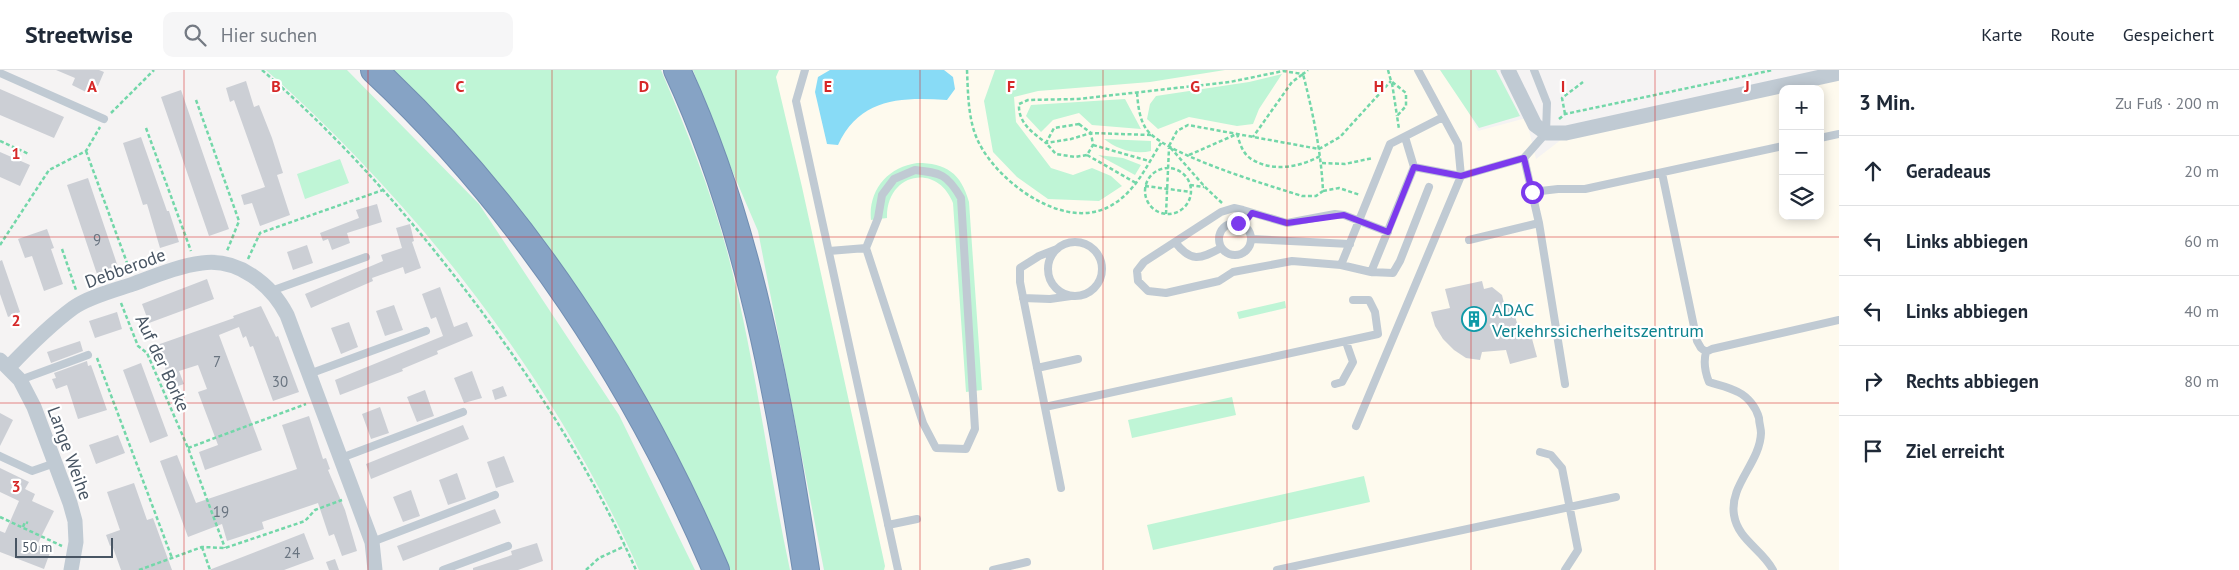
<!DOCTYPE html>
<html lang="de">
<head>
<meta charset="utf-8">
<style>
  body { margin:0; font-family:"PT Sans",sans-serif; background:#f6f6f7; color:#1f2937 }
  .controls { position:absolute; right:15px; top:15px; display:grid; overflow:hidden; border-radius:10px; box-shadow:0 2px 12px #0003 }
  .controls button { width:45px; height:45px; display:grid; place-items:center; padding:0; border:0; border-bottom:1px solid #e0e1e3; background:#fff; color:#1f2937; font:25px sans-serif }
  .scale { position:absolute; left:15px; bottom:12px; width:98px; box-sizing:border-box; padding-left:5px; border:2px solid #485563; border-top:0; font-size:14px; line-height:18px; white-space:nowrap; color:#485563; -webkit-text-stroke:4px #fff; paint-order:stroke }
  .stop { position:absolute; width:15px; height:15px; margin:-11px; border:4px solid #7c3aed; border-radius:50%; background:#fff }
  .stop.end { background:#7c3aed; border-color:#fff; box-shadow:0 1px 5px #0008 }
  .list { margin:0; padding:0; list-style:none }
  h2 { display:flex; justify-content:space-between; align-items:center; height:65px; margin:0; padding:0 20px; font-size:21px }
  h2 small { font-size:16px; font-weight:400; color:#747a83 }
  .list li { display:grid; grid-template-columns:32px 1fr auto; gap:15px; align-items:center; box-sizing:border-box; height:70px; padding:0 20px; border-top:1px solid #e0e1e3 }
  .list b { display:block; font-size:19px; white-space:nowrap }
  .list em { font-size:16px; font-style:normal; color:#747a83 }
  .icon { flex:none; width:28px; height:28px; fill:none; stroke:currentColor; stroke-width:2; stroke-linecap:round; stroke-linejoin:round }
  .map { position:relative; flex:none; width:1839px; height:500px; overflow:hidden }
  header { display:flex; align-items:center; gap:30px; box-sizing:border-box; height:70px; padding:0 25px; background:#fff; border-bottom:1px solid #e0e1e3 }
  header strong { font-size:24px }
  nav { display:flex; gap:28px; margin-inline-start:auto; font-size:18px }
  .search { width:350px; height:45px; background:#f6f6f7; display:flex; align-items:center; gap:12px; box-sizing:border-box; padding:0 18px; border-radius:10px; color:#747a83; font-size:19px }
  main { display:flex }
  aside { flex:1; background:#fff }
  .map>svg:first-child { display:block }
  .commercial { fill:#fefaee }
  .green { fill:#bff5d6 }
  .water { fill:#88dbf6 }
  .building { fill:#cccfd5 }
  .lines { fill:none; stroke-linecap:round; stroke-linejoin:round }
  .highway-casing { stroke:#718eb2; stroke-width:28 }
  .path { stroke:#73d7a9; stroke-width:2.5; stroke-dasharray:4 2.5; stroke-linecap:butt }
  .lane { stroke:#c0cad3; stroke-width:8 }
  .street { stroke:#c0cad3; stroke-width:15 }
  .highway { stroke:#86a3c5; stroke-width:26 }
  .route { stroke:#7c3aed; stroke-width:6 }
  .grid { fill:none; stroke:#d62828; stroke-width:1; stroke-opacity:0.55 }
  .labels { text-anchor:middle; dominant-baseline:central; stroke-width:4.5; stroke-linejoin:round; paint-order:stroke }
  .number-label { font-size:15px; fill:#697480 }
  .street-label { font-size:18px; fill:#485563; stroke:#fff }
  .culture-label { font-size:18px; fill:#0d838f; stroke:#fff; text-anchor:start }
  .grid-label { font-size:16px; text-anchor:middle; font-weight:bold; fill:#d62828; stroke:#fff; stroke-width:4.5; stroke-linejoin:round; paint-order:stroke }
</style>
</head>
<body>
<header>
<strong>Streetwise</strong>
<div class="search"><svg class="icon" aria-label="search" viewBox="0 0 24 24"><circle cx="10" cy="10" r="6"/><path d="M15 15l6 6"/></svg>Hier suchen</div>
<nav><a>Karte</a><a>Route</a><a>Gespeichert</a></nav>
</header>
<main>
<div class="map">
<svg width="1839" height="500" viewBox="0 0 1839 500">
  <rect width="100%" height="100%" fill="#f5f3f3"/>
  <!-- commercial -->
  <path class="commercial" d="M732,0H1447L1478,61L1526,48L1536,89L1562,69L1783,20V146H1820V19H1787L1839,8V500H842Z"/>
  <!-- green -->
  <path class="green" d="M266,0H347L479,134L619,345L695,500H639C554,309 421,138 266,0Z
    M387,0H661C686,59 710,118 727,181C755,286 767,394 790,500H729L674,390Z
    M693,0H779L776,7L802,117L885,496L884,500H824L758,161L716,63Z
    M995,0H1225L1150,12L1038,21L1014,27L1016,52L1051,98L1073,105L1092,98L1111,106L1122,116L1099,131L1048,129L1017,107L993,82L984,31Z
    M1440,0H1496L1520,46L1479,58Z
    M1282,4L1259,39L1253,54L1237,56L1189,47L1158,59L1147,49L1150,34L1156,26L1249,12Z
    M1125,29L1141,59L1092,55L1079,43L1053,50L1041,62L1026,46L1031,35Z
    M1104,69L1151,71V81C1134,85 1117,79 1104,69Z
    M1098,85L1123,88L1141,95L1135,105Z
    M340,89L349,113L305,129L297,104Z
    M917,93C946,93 961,103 969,132L982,320L966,322L953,133C937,92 886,103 887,148L871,150C868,120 888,97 917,93Z
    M1285,231L1286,238L1239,249L1237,242Z
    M1232,327L1236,345L1132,368L1128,350Z
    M1364,406L1370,432L1153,480L1147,455Z"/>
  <!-- water -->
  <path class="water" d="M830,0H944L953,7L955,19L947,30C900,27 860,28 838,75L827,74L815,22L818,7Z"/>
  <!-- building -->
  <path class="building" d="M56,0H99L104,2L98,16L90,13L86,22L72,15L75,8Z
    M246,11L254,37L259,35L272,68L283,103L277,105L290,145L260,156L252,133L244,135L241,125L265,117L234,30L230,32L226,18Z
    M0,19L64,47L54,68L0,45Z
    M181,20L229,159L209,166L161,27Z
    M141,67L167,141H169L179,172L160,178L147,134L143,135L123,73Z
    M0,82L30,95L20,116L0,107Z
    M88,108L118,197L97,204L67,115Z
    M377,134L382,152L347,163L350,173L332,180L328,169L323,171L320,163L359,148L356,140Z
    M410,154L414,171L412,172L421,198L405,204L403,197L372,208L373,211L311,238L305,224L383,191L381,185L402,178L396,158Z
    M47,159L54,178L51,179L63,214L44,221L32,186L25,188L18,169Z
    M307,175L313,193L293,200L287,182Z
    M2,190L20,242L8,247L0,224V191Z
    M207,209L214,229L149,253L142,234Z
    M1482,211L1484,219L1492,217L1502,225L1504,233L1511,232L1521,267L1531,265L1537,287L1510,294L1506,280L1482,282L1480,290L1466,288L1454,280L1443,269L1435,256L1431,242L1450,238L1445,219Z
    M440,217L454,257L467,252L473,266L437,281L438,284L402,299L403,301L340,325L335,310L443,266L436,247L431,249L422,224Z
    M394,235L403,260L385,266L376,241Z
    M261,236L276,267L278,266L299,322L273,331L253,276L250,277L246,266L243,268L239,257L219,265L262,380L205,400L199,382L218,375L198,322L207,319L198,295L179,301L184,314L172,318L157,275L234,248L233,246Z
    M117,242L122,259L95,268L89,251Z
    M349,252L358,277L341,284L331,258Z
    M80,271L83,281L51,293L47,282Z
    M87,291L88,296L91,295L107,340L78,349L67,315L56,319L52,309L56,308L54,303Z
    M141,293L168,366L150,373L123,300Z
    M472,301L482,328L464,333L454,308Z
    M503,316L507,326L495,330L492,320Z
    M425,320L434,346L417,352L407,327Z
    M380,337L389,363L371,369L362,344Z
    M0,343L13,350L0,376Z
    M309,346L323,389L326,388L330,399L328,400L345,440L357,481L342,486L334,464L329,466L318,433L262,452L264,459L227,471L222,454L188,467L160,391L177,385L196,433L297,399L282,355Z
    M463,355L469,369L371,409L366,394Z
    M118,365L125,383L96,394L89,375Z
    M504,386L514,412L496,418L487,392Z
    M0,398L29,412L25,419L35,424L32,431L54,441L37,475L51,480L44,499L0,482V461L5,463L19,431L0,422Z
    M457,403L466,429L448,435L439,410Z
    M134,413L147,450L153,448L172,500H121L112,475L110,476L106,465L120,460L107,422Z
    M411,420L420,446L403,452L393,427Z
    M495,439L501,453L403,491L397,476Z
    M304,463L314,489L284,500H209Z
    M537,473L543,491L518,500H473V498L512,485L511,481Z
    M335,489L339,500H329L326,492Z"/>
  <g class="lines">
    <defs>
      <path id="highway" d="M374,0C522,138 637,314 716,500
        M677,0C750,157 779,330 806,500"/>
    </defs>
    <!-- highway casing -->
    <use href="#highway" class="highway-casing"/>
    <!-- path -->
    <path class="path" d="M262,0C344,71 411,148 476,234C538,317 594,405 636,500
      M967,0C968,23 968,50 978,71C998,113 1066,163 1112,135C1136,121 1147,95 1161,73
      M1388,0L1391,11L1406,23V36L1397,46L1399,59
      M1392,13L1397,46
      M1137,23C1138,34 1139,47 1145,57C1158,83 1271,116 1302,126H1316L1323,121C1321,81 1313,43 1303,4L1292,12L1253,67
      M196,30L239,151L227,181
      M111,43L154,0
      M1565,44L1562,28L1583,12
      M1559,49L1565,44L1773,0
      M1079,54L1091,63L1093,75L1087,85L1075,87L1056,84L1046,73L1054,58Z
      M146,58L191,181
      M1151,65L1091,63L1071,69L1046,73C1032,62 1018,53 1019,34L1028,30L1078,29L1230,12L1283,1L1303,4L1308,0
      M0,71L29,84
      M1093,75L1149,91
      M86,81L130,201
      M1087,85L1136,113
      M1189,85L1237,64C1240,74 1243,85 1253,90C1273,102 1301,97 1320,86
      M1322,93L1345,94L1373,88
      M1145 121a23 23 0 1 1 46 0a23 23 0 1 1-46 0Z
      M1190,115L1204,117
      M1145,116L1191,122
      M1323,121L1339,118L1360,125
      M1222,133L1205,117L1169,76L1177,61L1188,55L1319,79L1340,67L1391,11
      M1166,144L1169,78
      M0,175L49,100L86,81L100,57
      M62,179L76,220
      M248,189L260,163L383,120
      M121,233L138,276L147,283L188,378L225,478
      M97,288L172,488
      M188,378L306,334
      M0,447L62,476
      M23,457L25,452L28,453
      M202,477L210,500
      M139,500L202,477L225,478L305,451L315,440L342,430
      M586,500L599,488L625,476"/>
    <!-- lane -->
    <path class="lane" d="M805,0L796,31L898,500
      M1418,0L1458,74L1461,106L1524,88
      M1534,0L1547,33L1546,63L1524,88L1539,153L1565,314
      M0,3L104,49
      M1820,68L1839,64
      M915,100C941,103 947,104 961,128L975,359L966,379L936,378L923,353L866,178L878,148L882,125L894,109Z
      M1662,103L1697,271L1701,278L1706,282
      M1532,122L1558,119H1585L1783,76
      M1219 169a16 16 0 1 1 32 0a16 16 0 1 1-32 0Z
      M1388,162L1344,145L1335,144L1287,153L1243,140L1234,138L1221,142L1144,192L1137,201L1138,211L1148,221L1166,223L1219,211L1233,202L1292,191L1341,195L1371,202L1393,203L1400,191L1429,117
      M1251,169L1350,174
      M1469,170L1539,153
      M1048 199a27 27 0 1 1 54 0a27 27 0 1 1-54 0Z
      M1175,172C1191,193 1200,189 1221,178
      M1057,179L1039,186L1020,198V212L1061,418
      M829,181L866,178
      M1341,195L1390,74L1443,47
      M1371,202L1414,97L1405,67
      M271,221L366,187
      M1023,228L1050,229L1071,226
      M1037,298L1078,289
      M309,304L426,261
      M20,310L88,285
      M1335,314L1342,312L1353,292L1346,272
      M1045,337L1378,264L1375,242L1369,230H1353
      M1356,356L1461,106L1414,97
      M1540,382L1551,385L1562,398L1578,480L1565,500
      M0,386L32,401L55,393
      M341,388L463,342
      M888,455L917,449
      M372,472L495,425
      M443,500L508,476
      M993,500L1027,492
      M1277,500L1616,427
      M1773,500C1762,479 1738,470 1734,445C1729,415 1760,393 1761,363C1761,358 1759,353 1759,348C1756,337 1748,327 1738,322C1729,317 1718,315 1709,312C1705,302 1703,293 1706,282L1712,279L1839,250"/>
    <!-- street -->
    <path class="street" d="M1508,0L1535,55L1546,63H1566L1839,3
      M0,290L20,310L34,337L70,433L75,451L76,472L71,500
      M9,297C28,277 50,255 73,238C88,227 115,220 133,214C155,206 178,196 202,193C238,188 271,214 287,245L372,472L375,500"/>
    <!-- highway -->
    <use href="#highway" class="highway"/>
  </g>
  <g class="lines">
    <!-- route -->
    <path class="route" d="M1238,153L1243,155L1252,143L1287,153L1344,145L1388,162L1414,97L1461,106L1524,88L1532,122"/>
  </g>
  <!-- grid -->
  <path class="grid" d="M184,0V500M368,0V500M552,0V500M736,0V500M920,0V500M1103,0V500M1287,0V500M1471,0V500M1655,0V500M0,167H1839M0,333H1839"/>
  <!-- icons -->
  <defs>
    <symbol id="building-ring" viewBox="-11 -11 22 22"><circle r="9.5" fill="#fff" stroke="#0f9aa8" stroke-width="1.5"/><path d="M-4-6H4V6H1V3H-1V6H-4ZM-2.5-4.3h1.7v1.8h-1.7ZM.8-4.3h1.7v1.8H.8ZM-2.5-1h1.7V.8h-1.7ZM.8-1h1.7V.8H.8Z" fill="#0f9aa8"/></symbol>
  </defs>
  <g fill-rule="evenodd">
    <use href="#building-ring" x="1460" y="235" width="28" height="28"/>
  </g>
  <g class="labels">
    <!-- number labels -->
    <g class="number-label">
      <text x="97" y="169">9</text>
      <text x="217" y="291">7</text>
      <text x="280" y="311">30</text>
      <text x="221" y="441">19</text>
      <text x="292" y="482">24</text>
    </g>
    <!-- street labels -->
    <g class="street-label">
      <text transform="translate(125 198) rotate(-20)">Debberode</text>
      <text transform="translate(163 293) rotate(65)">Auf der Borke</text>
      <text transform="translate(70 383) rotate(70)">Lange Weihe</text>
    </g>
    <!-- culture labels -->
    <g class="culture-label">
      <text x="1492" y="239">ADAC<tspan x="1492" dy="21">Verkehrssicherheitszentrum</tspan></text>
    </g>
  </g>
  <g class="grid-label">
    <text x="92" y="22">A</text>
    <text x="276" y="22">B</text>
    <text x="460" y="22">C</text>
    <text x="644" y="22">D</text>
    <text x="828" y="22">E</text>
    <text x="1011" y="22">F</text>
    <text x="1195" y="22">G</text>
    <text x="1379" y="22">H</text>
    <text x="1563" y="22">I</text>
    <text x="1747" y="22">J</text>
    <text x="16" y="89">1</text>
    <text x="16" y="256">2</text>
    <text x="16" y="422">3</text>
  </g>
</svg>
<div class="controls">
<button>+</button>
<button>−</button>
<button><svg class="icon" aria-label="layers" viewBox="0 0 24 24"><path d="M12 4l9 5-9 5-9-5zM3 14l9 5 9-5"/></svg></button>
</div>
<div class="scale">50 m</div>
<div class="stop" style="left:1532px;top:122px"></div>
<div class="stop end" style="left:1238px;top:153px"></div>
</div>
<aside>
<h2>3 Min.<small>Zu Fuß · 200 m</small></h2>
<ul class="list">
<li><svg class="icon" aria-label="ahead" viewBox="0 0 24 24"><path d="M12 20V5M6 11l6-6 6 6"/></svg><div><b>Geradeaus</b></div><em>20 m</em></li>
<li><svg class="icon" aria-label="left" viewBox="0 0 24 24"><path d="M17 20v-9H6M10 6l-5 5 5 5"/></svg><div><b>Links abbiegen</b></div><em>60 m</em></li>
<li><svg class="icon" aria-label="left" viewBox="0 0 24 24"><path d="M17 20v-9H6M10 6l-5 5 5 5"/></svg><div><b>Links abbiegen</b></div><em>40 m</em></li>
<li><svg class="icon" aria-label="right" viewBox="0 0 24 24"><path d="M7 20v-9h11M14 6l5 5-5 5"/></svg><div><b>Rechts abbiegen</b></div><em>80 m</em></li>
<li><svg class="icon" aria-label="arrive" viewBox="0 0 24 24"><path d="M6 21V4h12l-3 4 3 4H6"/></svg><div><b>Ziel erreicht</b></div></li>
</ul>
</aside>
</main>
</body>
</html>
